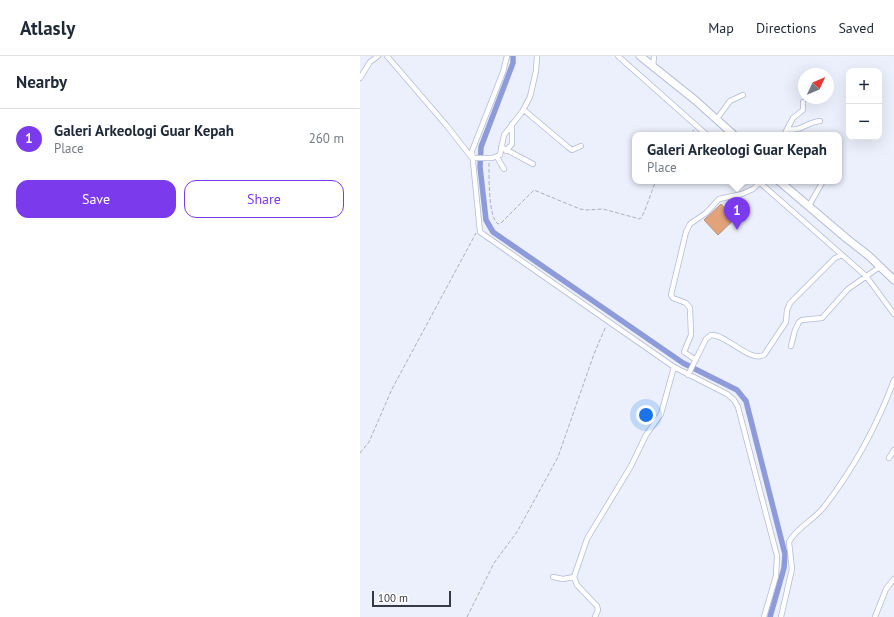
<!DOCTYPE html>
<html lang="en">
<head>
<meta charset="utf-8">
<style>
  body { margin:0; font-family:"PT Sans",sans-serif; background:#f6f6f7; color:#1f2937 }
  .controls { position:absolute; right:12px; top:12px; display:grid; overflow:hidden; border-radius:8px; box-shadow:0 4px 16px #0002 }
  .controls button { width:36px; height:36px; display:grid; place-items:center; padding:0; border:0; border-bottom:1px solid #e0e1e3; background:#fff; color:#1f2937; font:20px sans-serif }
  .compass { position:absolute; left:438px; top:12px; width:36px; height:36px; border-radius:50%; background:#fff; box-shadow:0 4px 16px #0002; rotate:46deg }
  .scale { position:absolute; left:12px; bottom:10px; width:79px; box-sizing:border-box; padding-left:4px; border:2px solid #373a46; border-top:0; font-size:11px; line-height:14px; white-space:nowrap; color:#373a46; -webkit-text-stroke:3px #fff; paint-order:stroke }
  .you { position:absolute; left:286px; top:359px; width:14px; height:14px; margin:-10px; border:3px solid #fff; border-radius:50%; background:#1a73e8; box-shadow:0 0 0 6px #1a73e833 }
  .badge { display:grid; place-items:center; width:26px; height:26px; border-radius:50%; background:#7c3aed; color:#fff; font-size:13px; font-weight:700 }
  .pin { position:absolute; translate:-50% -33px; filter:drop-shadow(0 1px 2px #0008) }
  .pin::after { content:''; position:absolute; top:21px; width:14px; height:12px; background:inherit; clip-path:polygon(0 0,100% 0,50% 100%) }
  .popup { position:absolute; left:272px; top:76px; width:210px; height:52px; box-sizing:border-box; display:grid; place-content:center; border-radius:8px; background:#fff; filter:drop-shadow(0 1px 3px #0005); font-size:13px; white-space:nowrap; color:#747a83 }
  .popup b { font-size:15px; color:#1f2937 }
  .popup::after { content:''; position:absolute; left:50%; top:100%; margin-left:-8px; border:8px solid transparent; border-top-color:#fff }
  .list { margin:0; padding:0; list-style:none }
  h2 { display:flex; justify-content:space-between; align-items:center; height:52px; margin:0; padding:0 16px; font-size:17px }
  h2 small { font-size:13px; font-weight:400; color:#747a83 }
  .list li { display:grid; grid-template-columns:26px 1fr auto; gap:12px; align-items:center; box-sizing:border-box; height:60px; padding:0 16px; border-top:1px solid #e0e1e3 }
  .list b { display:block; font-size:15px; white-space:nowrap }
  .list p { margin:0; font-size:13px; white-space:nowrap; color:#747a83 }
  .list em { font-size:13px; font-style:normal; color:#747a83 }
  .actions { display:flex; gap:8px; padding:12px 16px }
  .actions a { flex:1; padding:9px 0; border:1px solid #7c3aed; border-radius:12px; text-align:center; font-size:14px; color:#7c3aed }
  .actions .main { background:#7c3aed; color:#fff }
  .map { position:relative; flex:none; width:534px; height:561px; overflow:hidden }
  header { display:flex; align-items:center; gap:24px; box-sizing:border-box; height:56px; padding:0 20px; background:#fff; border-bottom:1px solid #e0e1e3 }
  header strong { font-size:19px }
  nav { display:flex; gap:22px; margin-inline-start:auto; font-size:14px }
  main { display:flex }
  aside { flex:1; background:#fff }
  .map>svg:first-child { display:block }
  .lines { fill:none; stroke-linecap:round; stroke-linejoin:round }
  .canal { stroke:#8e9bda; stroke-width:5.5 }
  .building { fill:#e3a37a; stroke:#b09584 }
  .street-casing { stroke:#b2bad6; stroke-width:6 }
  .secondary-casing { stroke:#b2bad6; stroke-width:9 }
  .path { stroke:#acb0bc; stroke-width:1; stroke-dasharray:4 2; stroke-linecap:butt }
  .street { stroke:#fff; stroke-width:4.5 }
  .secondary { stroke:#fff; stroke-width:7 }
</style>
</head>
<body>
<header>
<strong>Atlasly</strong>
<nav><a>Map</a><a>Directions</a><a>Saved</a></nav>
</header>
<main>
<aside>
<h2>Nearby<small></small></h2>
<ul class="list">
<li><span class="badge">1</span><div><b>Galeri Arkeologi Guar Kepah</b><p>Place</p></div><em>260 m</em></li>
</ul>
<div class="actions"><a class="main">Save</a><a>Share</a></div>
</aside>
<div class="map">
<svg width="534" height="561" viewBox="0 0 534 561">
  <rect width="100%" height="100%" fill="#ecf0fc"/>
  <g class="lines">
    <!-- canal -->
    <path class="canal" d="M153,0V7L121,91L120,111L126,164L133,176L323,307L377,334L386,345L425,498L424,512L410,561"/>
  </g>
  <!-- building -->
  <path class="building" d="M361,148L369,157L379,149L384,154L358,179L344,164Z"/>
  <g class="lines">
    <defs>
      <path id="street" d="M27,0L87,70L112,102H132L140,99L144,79L162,56L170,41L176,15L177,0
        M147,0L143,16L112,95L120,176L314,311L367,338L374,344L378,351L417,500L416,520L404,561
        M258,0L347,79
        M293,11L294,0
        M0,22L10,6L18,0
        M164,54L208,91L212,94L221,90
        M356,64L370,45L383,39
        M427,73C441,76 447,66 460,65
        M424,79L433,62L443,54V46
        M141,91L173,108
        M146,95L152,88V68
        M137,101L144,113
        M398,125L506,220L534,258
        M450,148L463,125
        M431,290L435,274L439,266L442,264L462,262L488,233L521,210
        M336,304L324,296L331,279L330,252L326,247L313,242L311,239L326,176L330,168L346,157L359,143L382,138L393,133L401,125
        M328,319L346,283L351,279C366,278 390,307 404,299L426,266L427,254L430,247L475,202L482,199
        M529,402L534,394
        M193,521L203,523L214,521
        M235,561L238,554L237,550L217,529L214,521L227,483L271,410L286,379L301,358L314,311
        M421,561L432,513L429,486C436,472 454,464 464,451C494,412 517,370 534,324
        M515,561L526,533L534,523"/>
      <path id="secondary" d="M280,0L335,44L374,79
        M419,125L486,182L509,200L534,224"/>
    </defs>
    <!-- street casing -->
    <use href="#street" class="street-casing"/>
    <!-- secondary casing -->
    <use href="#secondary" class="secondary-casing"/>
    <!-- path -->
    <path class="path" d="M328,79L334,74
      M129,107C129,119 128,161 138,168L141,167L174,134L220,153L226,154L243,153L280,163C284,160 292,133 296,125
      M0,397L9,386L32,333L116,177
      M107,561L134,507L157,476L198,401L234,298L246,270"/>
    <!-- street -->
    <use href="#street" class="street"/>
    <!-- secondary -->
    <use href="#secondary" class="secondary"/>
  </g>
</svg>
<div class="controls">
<button>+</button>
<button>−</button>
</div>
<svg class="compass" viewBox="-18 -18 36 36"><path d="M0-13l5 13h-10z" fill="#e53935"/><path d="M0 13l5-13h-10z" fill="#747a83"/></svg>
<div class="scale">100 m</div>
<div class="you"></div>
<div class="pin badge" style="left:377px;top:174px">1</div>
<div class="popup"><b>Galeri Arkeologi Guar Kepah</b>Place</div>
</div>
</main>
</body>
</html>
